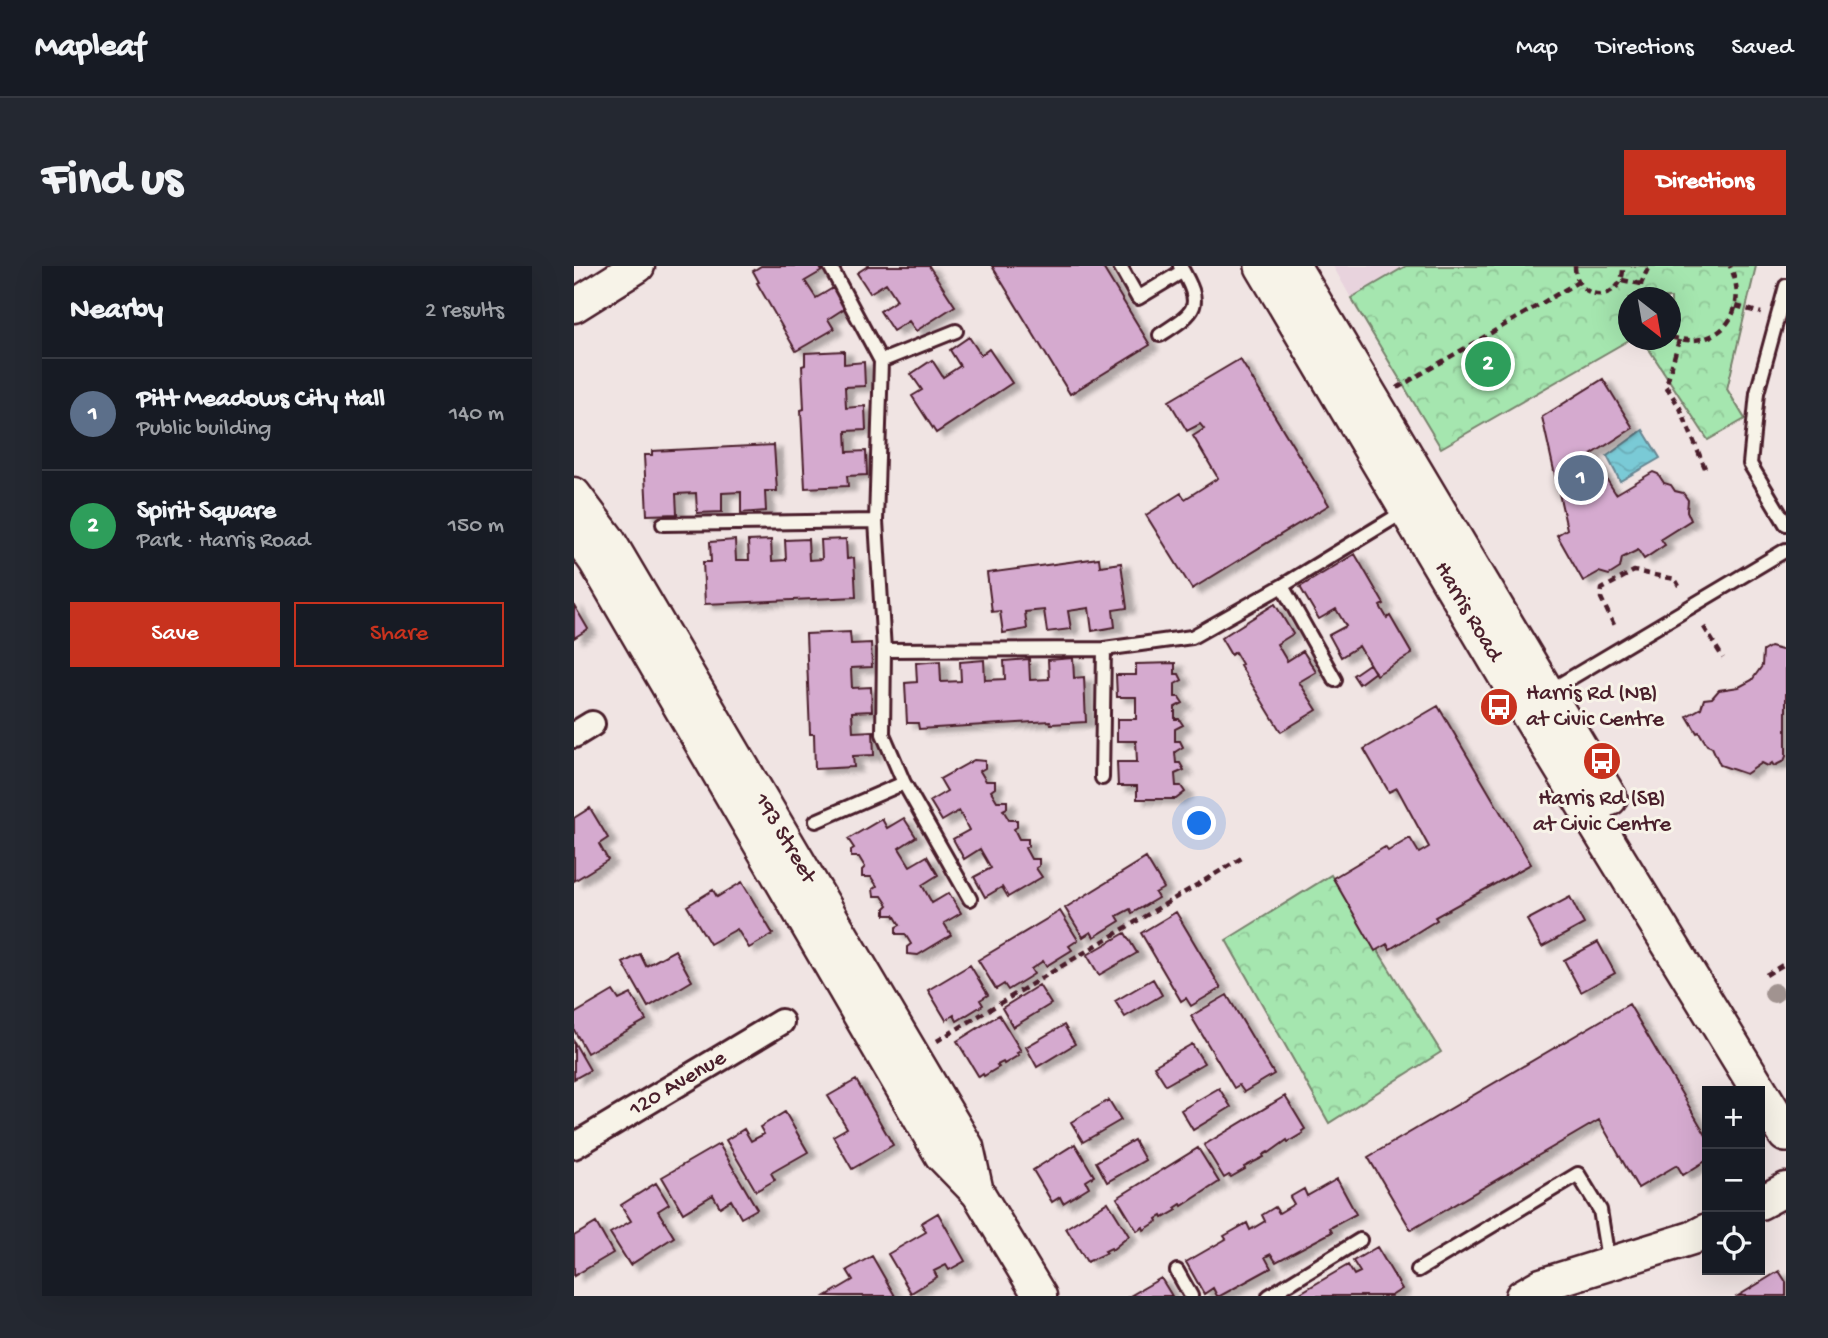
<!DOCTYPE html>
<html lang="en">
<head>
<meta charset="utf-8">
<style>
  body { margin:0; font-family:"Gochi Hand",sans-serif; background:#242831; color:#f1f3f6 }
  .controls { position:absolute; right:21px; bottom:21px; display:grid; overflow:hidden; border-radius:0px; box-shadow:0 7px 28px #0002 }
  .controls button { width:63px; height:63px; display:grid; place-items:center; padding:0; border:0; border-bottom:2px solid #363941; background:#171b24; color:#f1f3f6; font:35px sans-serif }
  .compass { position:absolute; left:1044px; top:21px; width:63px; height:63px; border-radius:50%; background:#171b24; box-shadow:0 7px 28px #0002; rotate:149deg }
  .you { position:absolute; left:626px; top:558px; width:24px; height:24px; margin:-18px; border:5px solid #fff; border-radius:50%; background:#1a73e8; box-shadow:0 0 0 10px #1a73e833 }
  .badge { display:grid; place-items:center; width:46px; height:46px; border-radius:50%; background:#c8321e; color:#fff; font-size:23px; font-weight:700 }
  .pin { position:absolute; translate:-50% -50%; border:4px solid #fff; box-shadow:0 2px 7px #0006 }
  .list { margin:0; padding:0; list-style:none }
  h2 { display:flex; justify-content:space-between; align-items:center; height:91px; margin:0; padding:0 28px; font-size:30px }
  h2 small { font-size:23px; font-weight:400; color:#9ea1a6 }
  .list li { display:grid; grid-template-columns:46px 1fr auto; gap:21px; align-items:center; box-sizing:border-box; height:112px; padding:0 28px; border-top:2px solid #363941 }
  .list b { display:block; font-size:26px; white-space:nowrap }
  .list p { margin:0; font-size:23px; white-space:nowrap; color:#9ea1a6 }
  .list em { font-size:23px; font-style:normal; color:#9ea1a6 }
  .actions { display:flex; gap:14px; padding:21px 28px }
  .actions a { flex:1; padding:16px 0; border:2px solid #c8321e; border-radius:0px; text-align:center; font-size:24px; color:#c8321e }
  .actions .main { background:#c8321e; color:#fff }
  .icon { flex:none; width:38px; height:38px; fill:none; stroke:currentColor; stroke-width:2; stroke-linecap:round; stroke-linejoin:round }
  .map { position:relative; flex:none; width:1212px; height:1030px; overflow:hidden; border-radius:0px }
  header { display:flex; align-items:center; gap:42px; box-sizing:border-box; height:98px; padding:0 35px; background:#171b24; border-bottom:2px solid #363941 }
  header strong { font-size:33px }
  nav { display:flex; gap:38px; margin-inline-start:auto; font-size:24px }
  .intro { display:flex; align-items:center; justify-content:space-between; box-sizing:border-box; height:168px; padding:0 42px }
  h1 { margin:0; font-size:49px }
  .button { padding:18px 32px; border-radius:0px; background:#c8321e; color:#fff; font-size:24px; font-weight:700 }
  main { display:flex; gap:42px; padding:0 42px }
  aside { flex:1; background:#171b24; border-radius:0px; box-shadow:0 7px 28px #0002 }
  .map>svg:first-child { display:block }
  .built { fill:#e8d3dd }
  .park { fill:url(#park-crowns); stroke:#78826d; stroke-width:2 }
  .water { fill:url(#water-waves); stroke:#678692; stroke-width:2 }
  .building { fill:#d5aacf; stroke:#4a1f2b; stroke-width:2; filter:url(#shadow) }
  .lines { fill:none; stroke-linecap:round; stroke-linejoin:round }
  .service-casing { stroke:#4a1f2b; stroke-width:18 }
  .minor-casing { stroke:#4a1f2b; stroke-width:30 }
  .tertiary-casing { stroke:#4a1f2b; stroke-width:37 }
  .secondary-casing { stroke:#4a1f2b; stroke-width:40 }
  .path { stroke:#4a1f2b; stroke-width:4.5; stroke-dasharray:7 5; stroke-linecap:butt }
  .service { stroke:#f7f3e8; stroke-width:12 }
  .minor { stroke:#f7f3e8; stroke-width:24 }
  .tertiary { stroke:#f7f3e8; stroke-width:32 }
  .secondary { stroke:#f7f3e8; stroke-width:35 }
  .tree { fill:#a19390 }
  .labels { text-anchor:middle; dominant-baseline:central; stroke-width:6; stroke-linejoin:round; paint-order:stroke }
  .street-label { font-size:23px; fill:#4a1f2b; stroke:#f7f3e8 }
  .poi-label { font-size:23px; fill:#4a1f2b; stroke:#f7f3e8; text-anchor:start }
</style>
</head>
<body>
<header>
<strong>Mapleaf</strong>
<nav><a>Map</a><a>Directions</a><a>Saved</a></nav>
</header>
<div class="intro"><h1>Find us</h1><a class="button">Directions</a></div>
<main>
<aside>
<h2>Nearby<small>2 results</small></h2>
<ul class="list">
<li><span class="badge" style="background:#5c6f8a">1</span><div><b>Pitt Meadows City Hall</b><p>Public building</p></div><em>140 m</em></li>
<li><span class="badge" style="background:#2e9e5b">2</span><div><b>Spirit Square</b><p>Park · Harris Road</p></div><em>150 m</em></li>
</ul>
<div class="actions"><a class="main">Save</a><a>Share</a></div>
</aside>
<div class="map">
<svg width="1212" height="1030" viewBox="0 0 1212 1030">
  <defs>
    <pattern id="park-crowns" width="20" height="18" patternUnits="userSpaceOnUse" patternTransform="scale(1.75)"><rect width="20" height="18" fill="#a5e6af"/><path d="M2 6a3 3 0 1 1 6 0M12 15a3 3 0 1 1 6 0" fill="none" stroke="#90c597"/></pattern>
    <pattern id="water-waves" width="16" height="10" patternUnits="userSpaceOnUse" patternTransform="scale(1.75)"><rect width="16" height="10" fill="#7acad6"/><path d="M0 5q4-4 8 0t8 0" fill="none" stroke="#6badb8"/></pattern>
    <filter id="shadow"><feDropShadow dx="8" dy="4.5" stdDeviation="2" flood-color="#0004"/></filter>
  </defs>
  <rect width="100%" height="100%" fill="#f0e4e3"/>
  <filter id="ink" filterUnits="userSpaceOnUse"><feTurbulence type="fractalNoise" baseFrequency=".0143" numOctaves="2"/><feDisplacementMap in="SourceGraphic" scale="14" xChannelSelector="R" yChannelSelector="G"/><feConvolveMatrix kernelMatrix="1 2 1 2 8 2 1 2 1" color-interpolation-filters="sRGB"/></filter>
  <g filter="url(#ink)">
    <!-- built -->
    <path class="built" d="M759,0H832L777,32Z"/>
    <!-- park -->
    <path class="park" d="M832,0H1182L1153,123L1171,153L1134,174L1069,74H1097V32H1055V74L867,182L777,32Z
      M757,609L867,786L755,857L652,674Z"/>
    <!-- water -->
    <path class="water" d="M1069,164L1086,192L1046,215L1033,190Z"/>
    <!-- building -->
    <path class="building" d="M187,0H245L248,5L231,15L242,32L259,22L271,42L254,53L260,63L222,85L183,17L185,16L179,5Z
      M294,0H355L381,40L342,65L335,55L319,65L306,45L323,34L312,17L296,27L283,7Z
      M418,0H528L576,79L496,128Z
      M395,71L407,89L415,83L438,117L362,167L338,130L348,124L337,108L358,94L369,111L386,100L376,84Z
      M270,85V98L290,96L291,120L271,121L272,142L291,140L292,164L272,165L273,186L292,185L293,209L273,210L274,220L231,222L227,144L230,143L228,100L231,99V87Z
      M666,93L755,239L618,323L572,249L607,227L611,233L644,212L619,170L630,163L626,158L613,165L595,135Z
      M1029,113L1059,162L1017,189L1042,228L1079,206L1084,208L1090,217L1097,219L1101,225L1109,227L1114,234L1113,245L1117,254L1087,273L1091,279L1070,293L1064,284L1048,292L1046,302L1035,309L1025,306L1009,315L983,269L993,263L968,151Z
      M200,179L203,225H191L192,245L167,247V226L148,227V246L123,247L122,227L102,228L103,248L73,249L70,189H78V185Z
      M234,273L235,294L248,293L247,274L272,273L273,293L280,292L282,331L131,338L129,296H137L136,276L161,274L162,294H175L174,275L197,274L198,295L212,294L211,274Z
      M781,288L810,338L806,340L813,352L816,350L838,388L802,409L785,380L767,391L755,369L772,360L762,343L745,353L726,321Z
      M525,292L526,300L547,297L553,342L539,344L541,361L518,365L515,342L494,345L497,363L473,366L470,344L451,346L453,363L429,367L426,345L418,346L413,307Z
      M701,338L719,368L703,378L713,395L729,385L742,406L725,416L743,444L707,466L666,399L668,398L661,386L657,389L647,372Z
      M0,339L14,363L0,372Z
      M276,366L277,378L297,377L298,401L277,402L278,422L297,421L298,445L278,446L279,466L299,465L300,489L279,490L280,501L241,503L240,468H236L232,368Z
      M1196,381L1212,385V490L1210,495L1200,500L1198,497L1194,500L1188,497L1172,508L1146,499L1138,481L1133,479L1125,466L1123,467L1113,450L1127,442L1130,433L1138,432L1145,424L1165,421L1178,414L1188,400L1189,385Z
      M499,392L500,412L510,411L512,456L477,458L476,455L345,463L344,457H333L331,417L343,416L342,397L366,395L367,416L387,415L386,396L410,394L411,414L431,413L430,395L455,393L456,414L475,413L474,394Z
      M601,397V408H605L608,414L601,418V431H605L609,437L601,441V453H605L609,459L601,463V475H606L609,481L601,486L602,497H606L610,504L601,508L602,520H607L611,526L602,533H563V520H544L543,496H563L562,475H543V453H562V431H543L542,409H562V398Z
      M795,398L801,406L785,418L779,409Z
      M864,440L957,598L861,651L863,654L816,683L813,678L801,685L759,612L811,581L814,585L836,572L845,587L855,581L823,522L815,526L790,483Z
      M400,494L411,495V502L406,505L412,515H421V522L417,525L423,535H433V542L429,544L435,554H443V561L440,563L445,573H454V580L451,582L457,593H465V600L462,602L468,611L434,631L428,621L411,631L400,611L417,602L406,583L390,593L379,573L395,564L385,545L368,555L356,535L373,525L366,513Z
      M16,542L34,572L25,578L34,594L0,615V552Z
      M330,552L342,571L325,582L336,600L353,590L364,609L348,619L358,637L375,627L387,647L370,657L377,669L344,689L333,688V681L337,678L331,668H322V661L326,659L320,649H311V642L314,639L308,630H300L299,623L303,620L297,611H288V604L291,601L285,591H277V584L280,582L274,573L308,553L313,562Z
      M572,592L590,622L581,627L584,632L558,647L556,643L543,650L546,655L520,671L517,666L509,671L491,642Z
      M168,616L199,668L175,682L163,663L136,678L113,640L139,624L143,631Z
      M996,631L1010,658L968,681L953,654Z
      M486,645L504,674L495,680L498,684L472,700L469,695L457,703L460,708L434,724L430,718L422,723L404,694Z
      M602,646L647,722L617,740L612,732L607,735L567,667Z
      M551,667L563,687L525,709L513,689Z
      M1024,676L1041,707L1007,726L990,694Z
      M101,684L118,715L74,741L49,697L66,688L72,700Z
      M396,699L414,729L406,734L409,739L383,755L380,749L372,754L354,724Z
      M579,713L588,729L551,751L541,735Z
      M465,719L477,738L439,761L428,742Z
      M39,725L45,734L57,728L72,754L13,787L0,764V748Z
      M653,729L700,808L670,826L665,819L660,822L617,750Z
      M1055,738L1133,871V894L1109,909L1103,899L1064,922L1025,854L837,964L794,891Z
      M425,749L447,785L443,787L445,789L430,798L429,796L423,799L425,801L410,810L409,808L405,811L383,775Z
      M490,759L501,778L463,801L452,781Z
      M0,776L16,804L0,813Z
      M618,778L630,797L592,819L580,800Z
      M282,814L319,879L278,903L259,870L273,862L254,830Z
      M645,822L657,841L619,864L607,844Z
      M711,830L731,863L728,865L729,867L714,876L713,874L695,887L694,886L689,889L690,891L670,901L671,903L657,911L655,909L650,912L630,879Z
      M535,834L547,854L509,876L497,856Z
      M211,846L234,886L197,907L201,914L182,925L152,874L170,863L177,875L190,868L186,861Z
      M560,874L571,894L533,916L522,896Z
      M145,878L183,943L167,952L157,934L146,941L139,929L109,947L88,911Z
      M501,878L520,910L512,915L515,921L489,937L486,931L478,936L459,904Z
      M624,882L645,916L608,940L607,938L601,942L603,944L589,952L588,950L583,953L584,955L570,964L569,961L563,965L543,932Z
      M763,913L782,948L756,962L758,966L702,996L697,988L691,991L697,1002L646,1030H643L639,1022L630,1028L612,996L652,973L650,970L673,957L676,964L691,955L688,949L701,941L705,947L720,938L716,931L730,923L733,930Z
      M82,917L95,938L84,945L100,971L56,999L36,967L57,955L47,939Z
      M534,936L555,970L538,984L537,982L531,985L533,987L513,996L492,962Z
      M364,947L391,995L375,1004L372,999L360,1005L363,1011L337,1027L314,988L352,966L347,957Z
      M22,957L39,987L0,1010V970Z
      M803,981L828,1023L817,1030H721L774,999L780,1009L786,1006L779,995Z
      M298,990L321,1030H252L279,1014L273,1004Z
      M1205,1005L1212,1016V1030H1164Z
      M587,1012L598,1030H556Z"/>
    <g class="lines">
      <defs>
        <path id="service" d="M256,0L307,95L302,255L310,384L309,468L330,517L396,633
          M546,0L564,32L609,5
          M1212,20L1183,127L1176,198L1212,258
          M586,69C623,45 630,41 606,0
          M307,95L382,65
          M89,258L302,255
          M708,320L761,414
          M310,384L530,383L618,371L708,320L831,245
          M975,425L1212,284
          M528,512L530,383
          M242,555L330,517
          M844,1004L1004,908L1026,944L1035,999
          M603,1005L617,1030
          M695,1030L786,974"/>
        <g id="minor">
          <path d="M0,469L18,458"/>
          <path id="s1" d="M0,880L207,756"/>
        </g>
        <g id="tertiary">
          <path d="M0,40L64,0"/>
          <path id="s2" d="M0,228L34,273L393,881L403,926"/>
          <path d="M0,265L21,295L367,889L404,927L466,1030"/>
          <path d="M1186,937L1212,923"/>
          <path d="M948,1030L967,1019L1118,972L1133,964"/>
        </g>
        <g id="secondary">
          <path id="s3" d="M689,0L950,440L1212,868"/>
          <path d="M718,0L1035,532"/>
        </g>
      </defs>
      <!-- service casing -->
      <use href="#service" class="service-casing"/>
      <!-- minor casing -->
      <use href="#minor" class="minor-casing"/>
      <!-- tertiary casing -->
      <use href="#tertiary" class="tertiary-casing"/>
      <!-- secondary casing -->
      <use href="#secondary" class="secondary-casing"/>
      <!-- path -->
      <path class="path" d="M1001,0C1001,38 1051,37 1049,0
        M1048,14L1067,18
        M1067,32V18L1075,0
        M1162,40L1187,47
        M1097,71C1146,86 1177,45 1156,0
        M1105,74L1092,120L1106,142L1131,202
        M823,122L1004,16
        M1040,359L1027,332L1028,323L1060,305L1101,313L1105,320
        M1130,361L1149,392
        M1192,709L1212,697
        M363,775L671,590"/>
      <!-- service -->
      <use href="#service" class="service"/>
      <!-- minor -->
      <use href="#minor" class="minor"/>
      <!-- tertiary -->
      <use href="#tertiary" class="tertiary"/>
      <!-- secondary -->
      <use href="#secondary" class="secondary"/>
    </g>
    <!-- trees -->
    <circle class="tree" cx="1200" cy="727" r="10"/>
  </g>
  <!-- icons -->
  <defs>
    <symbol id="bus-disc" viewBox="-11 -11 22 22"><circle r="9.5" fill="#c8321e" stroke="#f7f3e8"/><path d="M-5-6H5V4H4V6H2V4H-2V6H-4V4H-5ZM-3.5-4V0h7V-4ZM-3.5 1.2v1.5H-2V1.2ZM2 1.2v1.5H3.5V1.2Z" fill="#fff"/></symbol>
  </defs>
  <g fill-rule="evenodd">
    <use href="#bus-disc" x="903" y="419" width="44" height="44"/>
    <use href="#bus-disc" x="1006" y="473" width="44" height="44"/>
  </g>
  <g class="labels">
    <!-- street labels -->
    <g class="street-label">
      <text stroke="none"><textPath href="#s3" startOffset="402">Harris Road</textPath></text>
      <text stroke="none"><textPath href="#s2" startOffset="404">193 Street</textPath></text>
      <text stroke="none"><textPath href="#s1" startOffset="121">120 Avenue</textPath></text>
    </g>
    <!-- poi labels -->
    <g class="poi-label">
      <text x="952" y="428">Harris Rd (NB)<tspan x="952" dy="26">at Civic Centre</tspan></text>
      <text x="1028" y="533" text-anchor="middle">Harris Rd (SB)<tspan x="1028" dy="26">at Civic Centre</tspan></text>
    </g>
  </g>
</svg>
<div class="controls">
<button>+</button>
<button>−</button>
<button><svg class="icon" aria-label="locate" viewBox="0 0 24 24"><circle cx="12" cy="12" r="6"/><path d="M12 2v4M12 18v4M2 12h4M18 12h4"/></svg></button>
</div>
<svg class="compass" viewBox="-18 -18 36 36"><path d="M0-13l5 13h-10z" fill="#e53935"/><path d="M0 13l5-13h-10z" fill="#9ea1a6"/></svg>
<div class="you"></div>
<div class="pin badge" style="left:1007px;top:212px;background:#5c6f8a">1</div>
<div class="pin badge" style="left:914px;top:98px;background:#2e9e5b">2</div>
</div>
</main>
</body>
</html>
